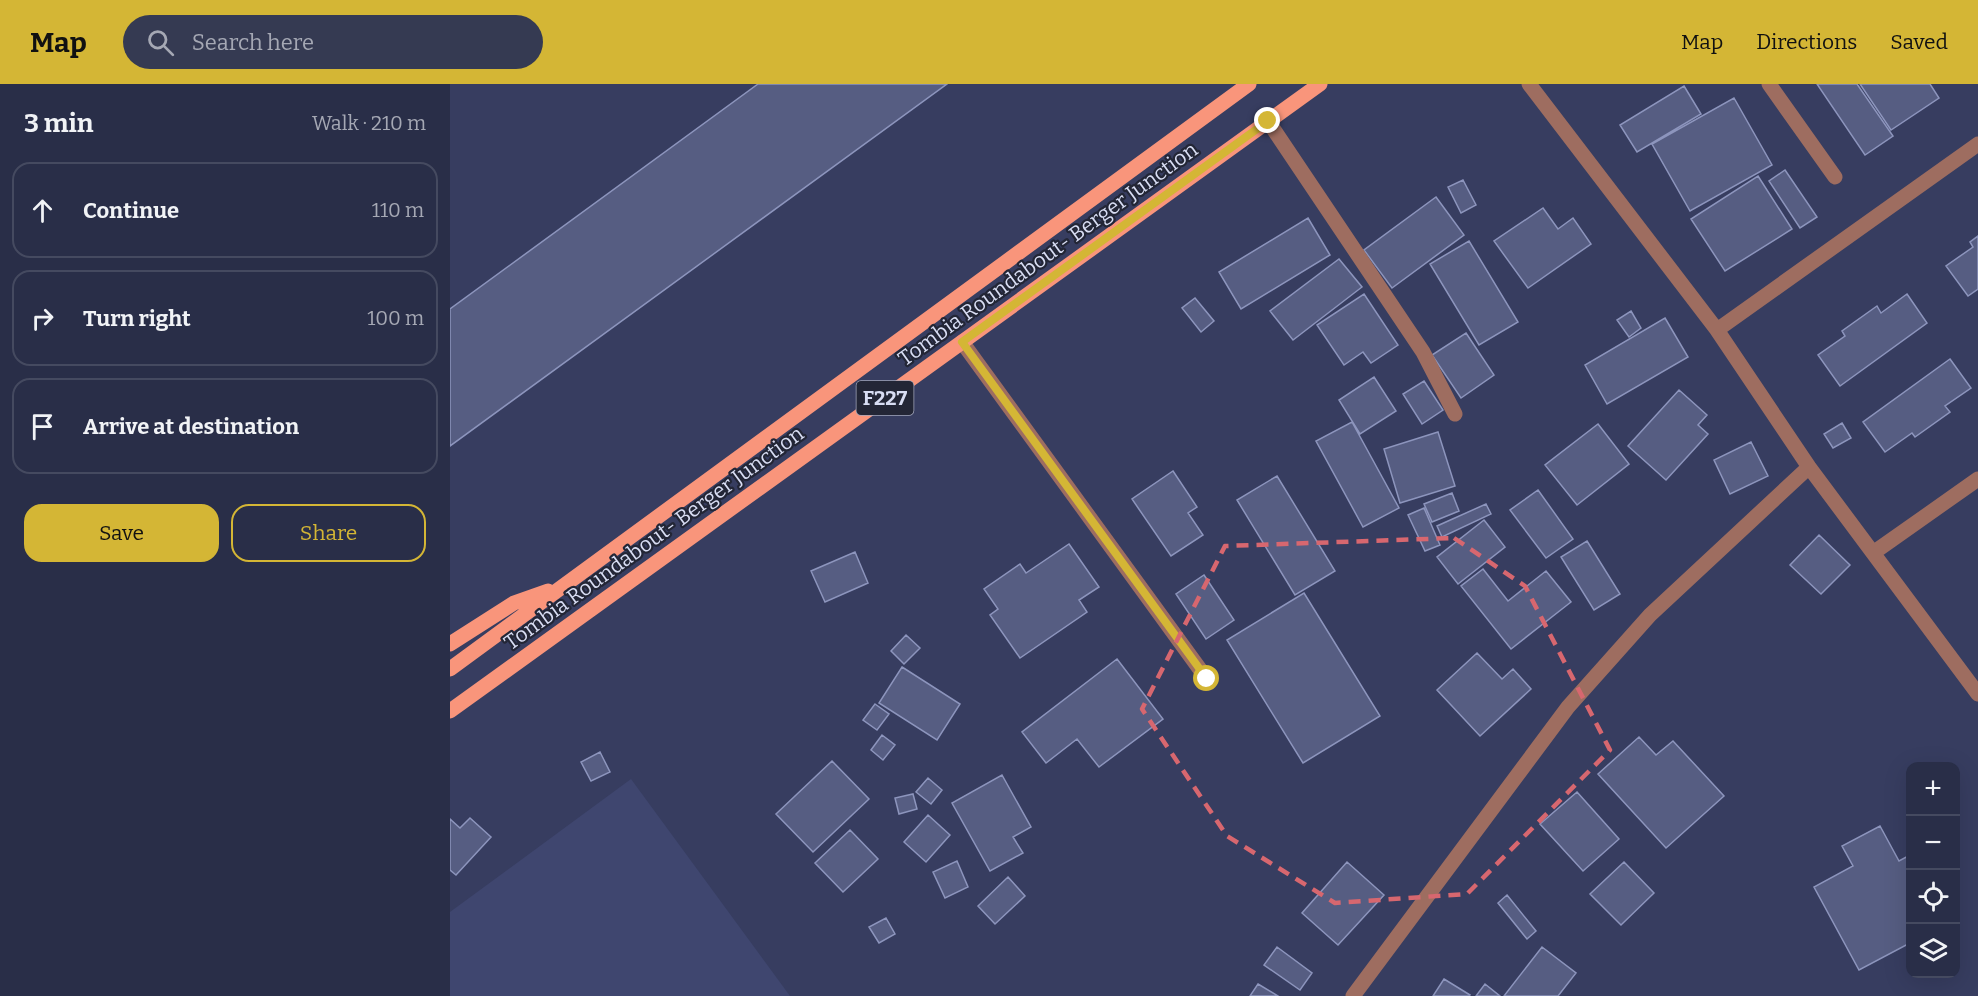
<!DOCTYPE html>
<html lang="en">
<head>
<meta charset="utf-8">
<style>
  body { margin:0; font-family:Bitter,serif; background:#353a52; color:#f1f3f6 }
  .controls { position:absolute; right:18px; bottom:18px; display:grid; overflow:hidden; border-radius:12px; box-shadow:0 6px 24px #0002 }
  .controls button { width:54px; height:54px; display:grid; place-items:center; padding:0; border:0; border-bottom:2px solid #454a60; background:#292e48; color:#f1f3f6; font:30px sans-serif }
  .stop { position:absolute; width:18px; height:18px; margin:-14px; border:4px solid #d4b635; border-radius:50%; background:#fff }
  .stop.end { background:#d4b635; border-color:#fff; box-shadow:0 2px 6px #0008 }
  .list { margin:0; padding:0; list-style:none }
  h2 { display:flex; justify-content:space-between; align-items:center; height:78px; margin:0; padding:0 24px; font-size:26px }
  h2 small { font-size:20px; font-weight:400; color:#a5a8b4 }
  .list li { display:grid; grid-template-columns:39px 1fr auto; gap:18px; align-items:center; box-sizing:border-box; height:96px; margin:0 12px 12px; padding:0 12px; border:2px solid #454a60; border-radius:18px }
  .list b { display:block; font-size:22px; white-space:nowrap }
  .list em { font-size:20px; font-style:normal; color:#a5a8b4 }
  .actions { display:flex; gap:12px; padding:18px 24px }
  .actions a { flex:1; padding:14px 0; border:2px solid #d4b635; border-radius:18px; text-align:center; font-size:21px; color:#d4b635 }
  .actions .main { background:#d4b635; color:#111 }
  .icon { flex:none; width:33px; height:33px; fill:none; stroke:currentColor; stroke-width:2; stroke-linecap:round; stroke-linejoin:round }
  .map { position:relative; flex:none; width:1528px; height:912px; overflow:hidden }
  header { display:flex; align-items:center; gap:36px; box-sizing:border-box; height:84px; padding:0 30px; background:#d4b635; color:#111 }
  header strong { font-size:28px }
  nav { display:flex; gap:33px; margin-inline-start:auto; font-size:21px }
  .search { width:420px; height:54px; background:#353a52; display:flex; align-items:center; gap:15px; box-sizing:border-box; padding:0 21px; border-radius:33px; color:#a5a8b4; font-size:22px }
  main { display:flex }
  aside { flex:1; background:#292e48 }
  .map>svg:first-child { display:block }
  .built { fill:#3f466f }
  .building { fill:#565d82; stroke:#8d95bd; stroke-width:1.5 }
  .lines { fill:none; stroke-linecap:round; stroke-linejoin:round }
  .minor { stroke:#9e6d60; stroke-width:15 }
  .major { stroke:#f9957b; stroke-width:15 }
  .route { stroke:#d4b635; stroke-width:8 }
  .marked { fill:none; stroke:#d7676f; stroke-width:4.5; stroke-dasharray:12 8; stroke-linejoin:round }
  .labels { text-anchor:middle; dominant-baseline:central; stroke-width:4.5; stroke-linejoin:round; paint-order:stroke }
  .shield { fill:#232636; stroke:#a2a6ba; stroke-width:1.5 }
  .shield-label { font-size:20px; font-weight:bold; fill:#d8ddf3 }
  .street-label { font-size:21px; fill:#d8ddf3; stroke:#232636 }
</style>
</head>
<body>
<header>
<strong>Map</strong>
<div class="search"><svg class="icon" aria-label="search" viewBox="0 0 24 24"><circle cx="10" cy="10" r="6"/><path d="M15 15l6 6"/></svg>Search here</div>
<nav><a>Map</a><a>Directions</a><a>Saved</a></nav>
</header>
<main>
<aside>
<h2>3 min<small>Walk · 210 m</small></h2>
<ul class="list">
<li><svg class="icon" aria-label="ahead" viewBox="0 0 24 24"><path d="M12 20V5M6 11l6-6 6 6"/></svg><div><b>Continue</b></div><em>110 m</em></li>
<li><svg class="icon" aria-label="right" viewBox="0 0 24 24"><path d="M7 20v-9h11M14 6l5 5-5 5"/></svg><div><b>Turn right</b></div><em>100 m</em></li>
<li><svg class="icon" aria-label="arrive" viewBox="0 0 24 24"><path d="M6 21V4h12l-3 4 3 4H6"/></svg><div><b>Arrive at destination</b></div></li>
</ul>
<div class="actions"><a class="main">Save</a><a>Share</a></div>
</aside>
<div class="map">
<svg width="1528" height="912" viewBox="0 0 1528 912">
  <rect width="100%" height="100%" fill="#373d60"/>
  <!-- built -->
  <path class="built" d="M181,695L340,912H0V828Z"/>
  <!-- building -->
  <path class="building" d="M308,0H497L0,362V225Z
    M1367,0H1407L1443,52L1415,71Z
    M1410,0H1480L1489,14L1441,46Z
    M1234,2L1251,30L1187,68L1170,41Z
    M1284,14L1322,81L1240,127L1202,60Z
    M1335,86L1367,133L1350,144L1319,97Z
    M1308,92L1342,145L1275,187L1241,135Z
    M1013,96L1026,121L1011,129L998,103Z
    M986,113L1014,151L942,204L914,166Z
    M1093,124L1108,145L1123,134L1141,160L1078,204L1044,157Z
    M858,134L880,171L791,225L769,188Z
    M1528,152V205L1518,212L1496,182L1523,163L1520,158Z
    M1019,157L1068,238L1029,261L980,180Z
    M889,175L912,203L843,256L820,227Z
    M914,210L948,261L921,279L913,268L894,281L867,241Z
    M1457,210L1477,239L1390,302L1368,271L1395,252L1392,247L1427,222L1431,229Z
    M745,214L764,237L751,248L732,224Z
    M1181,227L1191,244L1179,253L1167,236Z
    M1215,234L1238,273L1157,320L1135,281Z
    M1016,249L1044,291L1011,314L982,271Z
    M1500,275L1521,304L1495,322L1500,328L1465,353L1462,349L1435,368L1413,338Z
    M924,293L946,327L910,350L889,316Z
    M974,297L993,326L972,340L953,310Z
    M1229,306L1257,331L1248,341L1258,350L1216,396L1178,362Z
    M902,338L949,424L913,443L866,357Z
    M1392,339L1401,354L1383,364L1374,350Z
    M1148,340L1179,380L1127,421L1095,381Z
    M988,348L1005,402L950,419L934,365Z
    M1301,358L1318,392L1280,410L1264,376Z
    M723,387L747,423L738,429L753,451L721,472L682,415Z
    M827,392L885,487L845,511L787,416Z
    M1088,406L1123,455L1096,474L1060,426Z
    M1002,409L1009,427L982,438L974,420Z
    M1036,420L1041,430L992,453L987,442Z
    M974,424L990,461L975,467L958,431Z
    M1034,436L1055,463L1008,500L987,473Z
    M1369,451L1400,481L1371,510L1340,481Z
    M1137,457L1170,510L1144,526L1111,473Z
    M619,460L649,503L629,516L637,528L570,574L540,531L548,525L534,505L570,480L576,489Z
    M405,468L418,499L375,518L361,487Z
    M1033,485L1058,517L1096,487L1121,518L1061,565L1011,502Z
    M754,491L784,536L756,555L726,510Z
    M854,509L930,632L853,679L777,556Z
    M456,551L470,564L454,580L441,567Z
    M1027,569L1052,595L1063,585L1081,605L1030,652L987,606Z
    M667,575L713,635L649,683L627,655L596,679L572,648Z
    M452,583L510,620L487,656L429,619Z
    M425,620L439,630L427,646L413,636Z
    M432,651L445,661L433,676L421,666Z
    M1189,653L1206,671L1223,657L1274,712L1216,764L1148,690Z
    M150,668L160,688L141,697L131,678Z
    M382,677L419,715L363,768L326,730Z
    M552,691L581,743L563,753L573,769L540,787L502,719Z
    M478,694L492,706L481,720L466,708Z
    M1127,708L1169,755L1133,787L1090,740Z
    M463,710L467,725L449,730L445,714Z
    M478,731L500,751L476,778L454,758Z
    M20,734L41,753L6,791L0,786V735L10,744Z
    M1430,742L1449,777L1460,771V859L1409,886L1364,803L1403,782L1392,762Z
    M400,746L428,775L393,808L365,779Z
    M507,777L518,803L495,814L483,788Z
    M897,778L934,811L888,861L852,829Z
    M1174,778L1204,809L1171,841L1140,810Z
    M558,793L575,812L545,840L528,822Z
    M1057,811L1086,847L1077,855L1048,819Z
    M436,834L445,850L429,859L419,843Z
    M827,863L862,889L850,906L814,881Z
    M1092,863L1126,889L1108,912H1054Z
    M994,895L1020,911L1019,912H983Z
    M808,900L828,912H800Z
    M1035,900L1050,912H1026Z"/>
  <g class="lines">
    <!-- minor -->
    <path class="minor" d="M1079,0L1267,246L1359,383L1528,610
      M1319,0L1385,93
      M818,37L973,268L1005,330
      M1267,246L1528,60
      M512,258L757,595
      M1423,469L1528,395
      M903,912L1118,623L1200,531L1359,383"/>
    <!-- major -->
    <path class="major" d="M0,560L64,519L98,507
      M0,585L799,0
      M0,627L870,0"/>
  </g>
  <g class="lines">
    <!-- route -->
    <path class="route" d="M757,595L512,258L818,37"/>
  </g>
  <!-- marked area -->
  <path class="marked" d="M1004,454L1075,502L1160,666L1017,810L885,819L777,752L692,625L775,462Z"/>
  <g class="labels">
    <!-- shield labels -->
    <rect class="shield" x="406.5" y="297" width="57" height="34" rx="4.5"/>
    <g class="shield-label">
      <text x="435" y="314">F227</text>
    </g>
    <!-- street labels -->
    <g class="street-label">
      <text transform="translate(598 170) rotate(-36)">Tombia Roundabout- Berger Junction</text>
      <text transform="translate(204 454) rotate(-36)">Tombia Roundabout- Berger Junction</text>
    </g>
  </g>
</svg>
<div class="controls">
<button>+</button>
<button>−</button>
<button><svg class="icon" aria-label="locate" viewBox="0 0 24 24"><circle cx="12" cy="12" r="6"/><path d="M12 2v4M12 18v4M2 12h4M18 12h4"/></svg></button>
<button><svg class="icon" aria-label="layers" viewBox="0 0 24 24"><path d="M12 4l9 5-9 5-9-5zM3 14l9 5 9-5"/></svg></button>
</div>
<div class="stop" style="left:757px;top:595px"></div>
<div class="stop end" style="left:818px;top:37px"></div>
</div>
</main>
</body>
</html>
